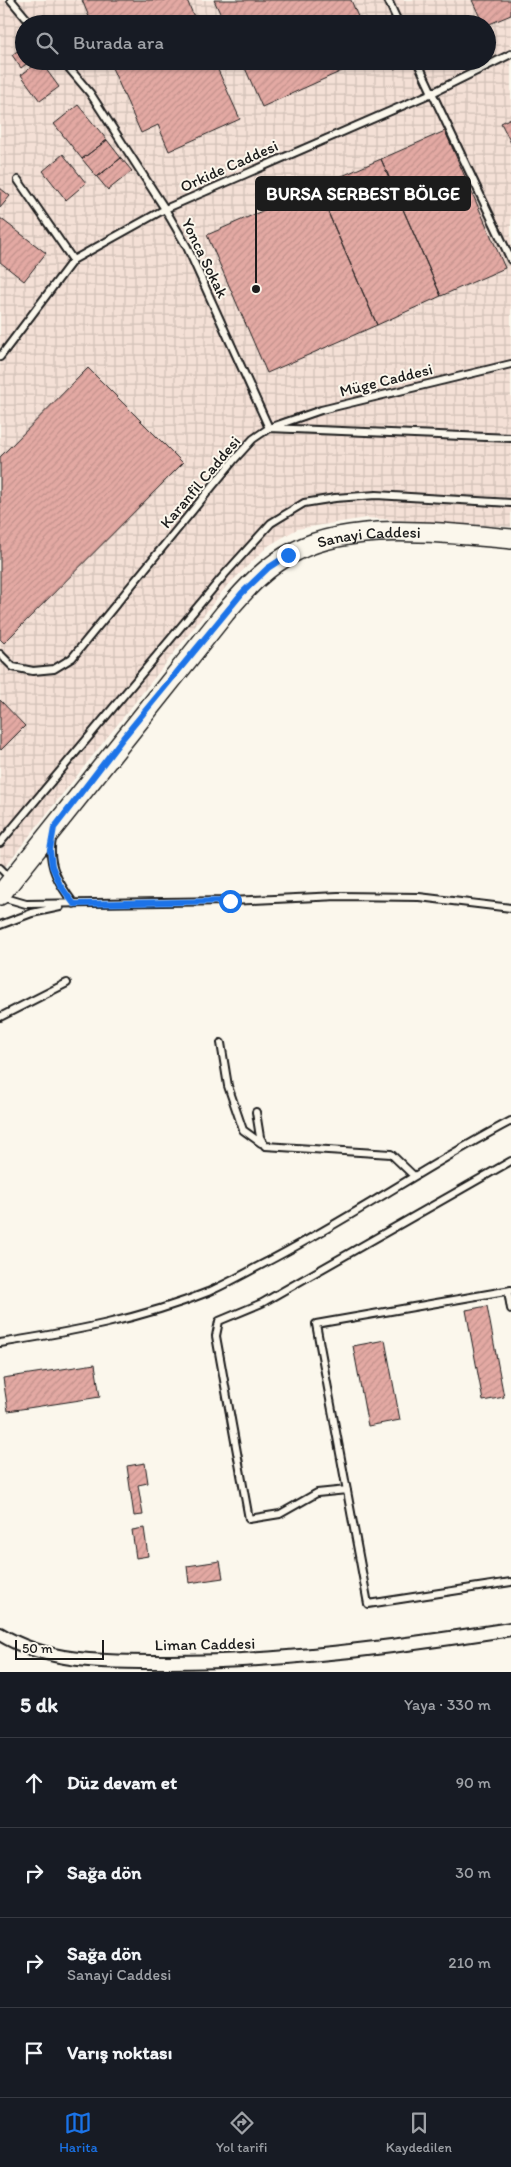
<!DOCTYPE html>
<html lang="tr">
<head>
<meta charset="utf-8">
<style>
  body { margin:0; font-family:Itim,sans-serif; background:#20242c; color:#f1f3f6 }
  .scale { position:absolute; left:15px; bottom:12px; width:89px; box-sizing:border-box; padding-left:5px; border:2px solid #1c1c1c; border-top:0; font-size:14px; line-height:18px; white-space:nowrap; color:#1c1c1c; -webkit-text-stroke:4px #fbf7ec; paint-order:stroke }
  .stop { position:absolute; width:15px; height:15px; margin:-11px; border:4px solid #1a73e8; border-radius:50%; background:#fff }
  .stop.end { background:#1a73e8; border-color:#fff; box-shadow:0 1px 5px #0008 }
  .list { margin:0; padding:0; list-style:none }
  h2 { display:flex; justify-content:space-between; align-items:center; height:65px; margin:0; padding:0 20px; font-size:21px }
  h2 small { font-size:16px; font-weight:400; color:#9ea1a6 }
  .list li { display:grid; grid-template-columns:32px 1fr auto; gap:15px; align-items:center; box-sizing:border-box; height:90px; padding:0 20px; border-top:1px solid #363941 }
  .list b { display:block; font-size:19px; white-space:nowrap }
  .list p { margin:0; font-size:16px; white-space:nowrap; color:#9ea1a6 }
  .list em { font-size:16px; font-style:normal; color:#9ea1a6 }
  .icon { flex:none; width:28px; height:28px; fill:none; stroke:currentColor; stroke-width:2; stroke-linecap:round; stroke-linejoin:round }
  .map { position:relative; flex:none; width:511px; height:1672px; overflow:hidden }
  .search { position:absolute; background:#171b24; box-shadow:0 1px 4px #0004; left:15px; right:15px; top:15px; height:55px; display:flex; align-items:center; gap:12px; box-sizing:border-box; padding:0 18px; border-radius:28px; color:#9ea1a6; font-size:19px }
  .sheet { height:425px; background:#171b24 }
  nav { display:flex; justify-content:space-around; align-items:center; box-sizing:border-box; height:70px; border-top:1px solid #363941; background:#171b24; font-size:14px; color:#9ea1a6 }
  nav a { display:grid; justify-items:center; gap:2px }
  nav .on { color:#1a73e8 }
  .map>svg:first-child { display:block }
  .industrial { fill:url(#industrial-grid); fill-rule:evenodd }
  .building { fill:url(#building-hatch); stroke:#1c1c1c }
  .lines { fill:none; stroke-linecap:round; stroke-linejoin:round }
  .lane-casing { stroke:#1c1c1c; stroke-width:10 }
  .street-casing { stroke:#1c1c1c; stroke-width:16 }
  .primary-casing { stroke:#1c1c1c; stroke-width:22 }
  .lane { stroke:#fbf7ec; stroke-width:6 }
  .street { stroke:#fbf7ec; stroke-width:12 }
  .primary { stroke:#fbf7ec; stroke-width:19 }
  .route { stroke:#1a73e8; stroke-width:6 }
  .labels { text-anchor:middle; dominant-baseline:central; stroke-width:4; stroke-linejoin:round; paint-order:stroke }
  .street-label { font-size:16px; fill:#1c1c1c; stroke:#fbf7ec }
  .leader { fill:none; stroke:#1c1c1c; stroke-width:2 }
  .callout-dot { fill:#1c1c1c; stroke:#fbf7ec; stroke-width:2 }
  .callout { fill:#1c1c1c; stroke:#1c1c1c; stroke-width:2 }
  .callout-label { font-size:18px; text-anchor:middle; font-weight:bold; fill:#fff }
</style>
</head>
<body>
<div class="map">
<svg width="511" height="1672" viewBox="0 0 511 1672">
  <defs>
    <pattern id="industrial-grid" width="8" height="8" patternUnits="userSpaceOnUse" patternTransform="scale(1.25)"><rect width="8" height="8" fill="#f4e0d6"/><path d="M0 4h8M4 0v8" fill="none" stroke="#d1c0b7"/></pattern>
    <pattern id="building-hatch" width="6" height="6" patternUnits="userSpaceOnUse" patternTransform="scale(1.25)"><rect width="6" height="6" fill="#e3a9a3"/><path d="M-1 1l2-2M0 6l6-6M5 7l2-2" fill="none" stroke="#c2918c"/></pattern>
  </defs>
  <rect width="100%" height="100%" fill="#fbf7ec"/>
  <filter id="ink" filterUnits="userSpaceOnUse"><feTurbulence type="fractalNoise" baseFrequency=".02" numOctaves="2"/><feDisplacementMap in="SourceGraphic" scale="10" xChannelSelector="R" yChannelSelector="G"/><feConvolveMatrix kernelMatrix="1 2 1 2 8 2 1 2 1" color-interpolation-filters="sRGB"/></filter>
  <g filter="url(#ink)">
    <!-- industrial -->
    <path class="industrial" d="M0,0H511V527L366,518L297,529L268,546L226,587L0,873ZM24,24H487V61H24Z"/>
    <!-- building -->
    <path class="building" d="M82,0H187L197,24H92Z
      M214,0H351L361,24H225Z
      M472,0H511V15L487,25L483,24Z
      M24,46V61H30L21,68L12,55Z
      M40,61L59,87L40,101L21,75Z
      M109,61H214L240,119L169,151L158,125L141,133Z
      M242,61H364L262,107Z
      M391,61H411L394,69Z
      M78,105L107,140L82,159L54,124Z
      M511,118V143L501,123Z
      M445,131L505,268L441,296L381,159Z
      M107,140L121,158L97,177L82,159Z
      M63,154L86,183L66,200L43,171Z
      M121,158L132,171L108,190L97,177Z
      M381,159L441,296L377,325L317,187Z
      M317,187L377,325L267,373L207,235Z
      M0,188L10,196L0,208Z
      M0,218L46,253L24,281L0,262Z
      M88,368L183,463L4,643L0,639V457Z
      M0,700L25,726L1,750L0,749Z
      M487,1306L504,1397L483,1401L466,1310Z
      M385,1340L400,1420L368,1426L353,1346Z
      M95,1364L100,1397L8,1411L3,1378Z
      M145,1463L148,1483L138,1485L143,1515L134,1516L127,1466Z
      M144,1528L148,1556L136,1558L132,1530Z
      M220,1561L223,1578L189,1583L187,1566Z"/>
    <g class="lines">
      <defs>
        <path id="lane" d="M11,0L31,24
          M388,0L399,24
          M63,61L90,93L165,209L187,247L269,428L321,410L511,364
          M417,61L511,260
          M18,180L73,260
          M0,357L73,260L165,209L432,93L511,54
          M0,654L13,667L33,671L54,669L72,658L233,461L253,439L269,428L511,438
          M52,839C47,865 59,884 74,904
          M0,843L225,574L271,523L304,503L335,498L376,495L511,503
          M0,868L10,878
          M2,897L26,904L230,901L338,896L419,897L511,908
          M0,925L32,913L60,907
          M0,1017L67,983
          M221,1043L228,1086L243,1130L261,1143
          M256,1112L260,1137L265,1146L391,1154L414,1176
          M511,1290L316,1324L368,1604L511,1582
          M508,1291L511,1309
          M0,1343C71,1332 141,1319 208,1292C226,1284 242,1275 259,1266C346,1222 425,1166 511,1121
          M347,1490L317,1493L280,1514L249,1519L216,1336L219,1321L262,1303L511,1161"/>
        <path id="street" d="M0,1634C47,1663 105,1662 158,1662C276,1663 394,1647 511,1629"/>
        <g id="primary">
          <path id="s1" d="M0,895L225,613C246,588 267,565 296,551C354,521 448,533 511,539"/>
        </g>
      </defs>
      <!-- lane casing -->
      <use href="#lane" class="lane-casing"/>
      <!-- street casing -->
      <use href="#street" class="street-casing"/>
      <!-- primary casing -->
      <use href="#primary" class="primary-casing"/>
      <!-- lane -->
      <use href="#lane" class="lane"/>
      <!-- street -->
      <use href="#street" class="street"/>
      <!-- primary -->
      <use href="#primary" class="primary"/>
    </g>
  </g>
  <g class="lines" filter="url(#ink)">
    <!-- route -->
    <path class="route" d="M230,901L74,904L60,885L52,866L50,850L54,828L123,738L242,593L268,568L288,555"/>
  </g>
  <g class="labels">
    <!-- street labels -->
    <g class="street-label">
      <text transform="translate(229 166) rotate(-24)">Orkide Caddesi</text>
      <text transform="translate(205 258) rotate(64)">Yonca Sokak</text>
      <text transform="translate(386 380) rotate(-14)">Müge Caddesi</text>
      <text transform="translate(200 482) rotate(-50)">Karanfil Caddesi</text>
      <text stroke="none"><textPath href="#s1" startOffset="531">Sanayi Caddesi</textPath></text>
      <text transform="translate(205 1644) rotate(-1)">Liman Caddesi</text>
    </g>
  </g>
  <!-- callouts -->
  <path class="leader" d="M256 289L256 193"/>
  <circle class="callout-dot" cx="256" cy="289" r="5"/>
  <rect class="callout" x="256" y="177" width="214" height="33" rx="5"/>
  <g class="callout-label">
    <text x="363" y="200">BURSA SERBEST BÖLGE</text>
  </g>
</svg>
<div class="scale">50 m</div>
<div class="stop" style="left:230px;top:901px"></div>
<div class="stop end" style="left:288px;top:555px"></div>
<div class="search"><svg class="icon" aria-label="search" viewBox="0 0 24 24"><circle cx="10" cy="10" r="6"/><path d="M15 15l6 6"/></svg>Burada ara</div>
</div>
<section class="sheet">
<h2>5 dk<small>Yaya · 330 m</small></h2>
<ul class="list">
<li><svg class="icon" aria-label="ahead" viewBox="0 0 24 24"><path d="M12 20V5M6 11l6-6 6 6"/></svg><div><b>Düz devam et</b></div><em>90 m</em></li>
<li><svg class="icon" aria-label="right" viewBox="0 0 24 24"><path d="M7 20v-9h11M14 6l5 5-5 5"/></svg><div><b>Sağa dön</b></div><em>30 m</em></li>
<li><svg class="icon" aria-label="right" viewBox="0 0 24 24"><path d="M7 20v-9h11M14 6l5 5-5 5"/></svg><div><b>Sağa dön</b><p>Sanayi Caddesi</p></div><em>210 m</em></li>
<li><svg class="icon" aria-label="arrive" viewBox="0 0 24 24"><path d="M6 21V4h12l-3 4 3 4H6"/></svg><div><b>Varış noktası</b></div></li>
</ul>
</section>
<nav>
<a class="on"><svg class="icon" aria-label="map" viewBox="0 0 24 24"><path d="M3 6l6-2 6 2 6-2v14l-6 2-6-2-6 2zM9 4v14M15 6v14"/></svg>Harita</a>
<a><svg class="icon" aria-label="directions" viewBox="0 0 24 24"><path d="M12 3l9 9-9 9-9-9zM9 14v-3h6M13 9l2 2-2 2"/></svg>Yol tarifi</a>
<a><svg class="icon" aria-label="saved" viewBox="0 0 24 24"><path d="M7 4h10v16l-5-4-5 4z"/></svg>Kaydedilen</a>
</nav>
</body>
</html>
